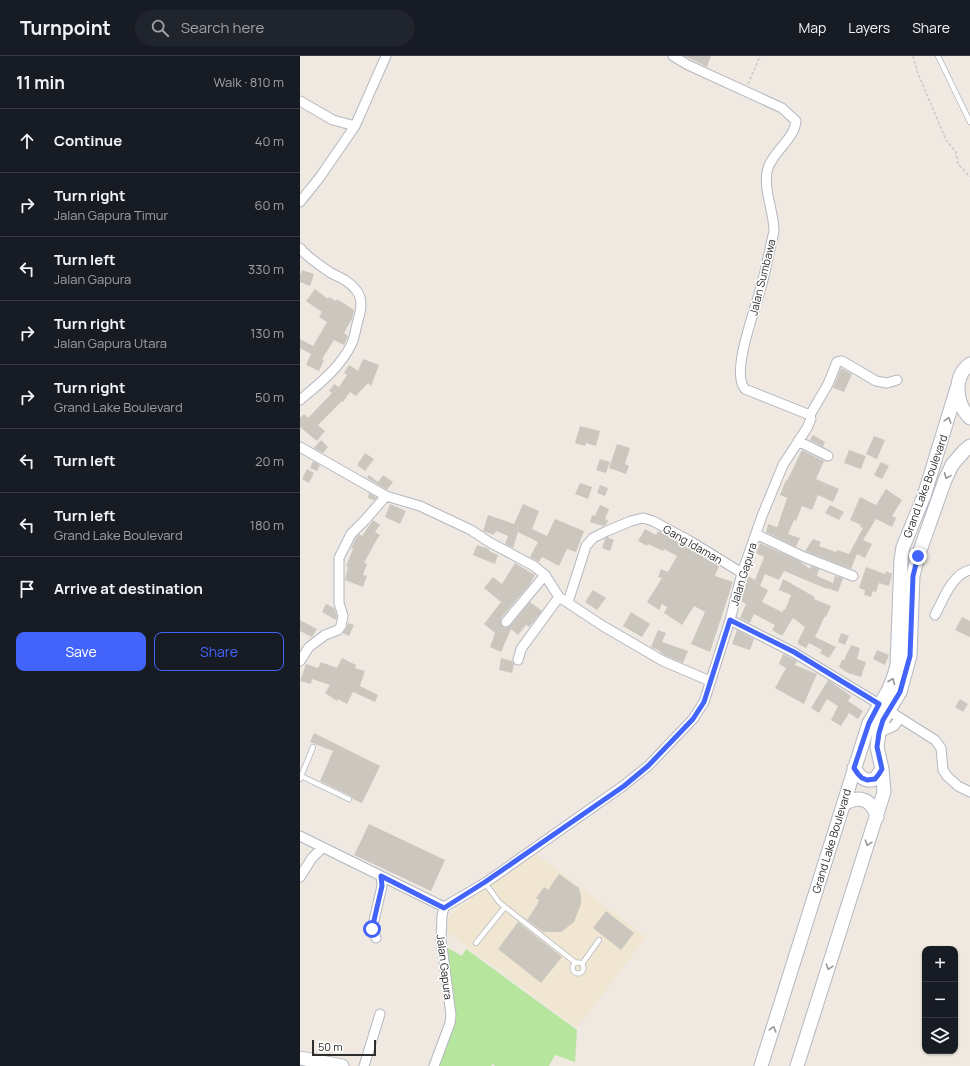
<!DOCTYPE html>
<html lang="en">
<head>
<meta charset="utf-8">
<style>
  body { margin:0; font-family:Manrope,sans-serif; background:#20242c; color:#f1f3f6 }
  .controls { position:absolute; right:12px; bottom:12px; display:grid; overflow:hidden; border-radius:8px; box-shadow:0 1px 3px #0004 }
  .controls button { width:36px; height:36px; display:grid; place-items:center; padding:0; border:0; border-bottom:1px solid #363941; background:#171b24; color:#f1f3f6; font:20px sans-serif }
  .scale { position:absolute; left:12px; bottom:10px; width:64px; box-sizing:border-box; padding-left:4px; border:2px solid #2e2e2e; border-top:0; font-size:11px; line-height:14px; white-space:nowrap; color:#2e2e2e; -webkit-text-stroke:3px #fff; paint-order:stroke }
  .stop { position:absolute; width:12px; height:12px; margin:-9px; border:3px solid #4264fb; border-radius:50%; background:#fff }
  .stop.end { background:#4264fb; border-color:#fff; box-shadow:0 1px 4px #0008 }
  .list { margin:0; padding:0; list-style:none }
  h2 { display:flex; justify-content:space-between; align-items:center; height:52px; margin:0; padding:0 16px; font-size:17px }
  h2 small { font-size:13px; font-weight:400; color:#9ea1a6 }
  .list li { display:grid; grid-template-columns:26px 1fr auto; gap:12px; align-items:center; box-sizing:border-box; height:64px; padding:0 16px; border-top:1px solid #363941 }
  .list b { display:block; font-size:15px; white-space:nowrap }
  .list p { margin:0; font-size:13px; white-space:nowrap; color:#9ea1a6 }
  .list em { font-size:13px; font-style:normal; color:#9ea1a6 }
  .actions { display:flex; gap:8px; padding:12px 16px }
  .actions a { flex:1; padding:9px 0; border:1px solid #4264fb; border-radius:8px; text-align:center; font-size:14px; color:#4264fb }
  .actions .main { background:#4264fb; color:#fff }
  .icon { flex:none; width:22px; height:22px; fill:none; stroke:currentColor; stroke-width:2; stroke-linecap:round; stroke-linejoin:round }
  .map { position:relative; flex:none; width:670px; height:1010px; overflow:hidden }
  header { display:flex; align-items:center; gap:24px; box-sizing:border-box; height:56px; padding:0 20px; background:#171b24; border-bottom:1px solid #363941 }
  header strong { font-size:19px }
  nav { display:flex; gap:22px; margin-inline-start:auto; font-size:14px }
  .search { width:280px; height:36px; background:#20242c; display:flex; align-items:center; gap:10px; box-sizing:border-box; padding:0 14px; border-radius:22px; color:#9ea1a6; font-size:15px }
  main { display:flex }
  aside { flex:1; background:#171b24 }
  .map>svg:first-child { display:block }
  .education { fill:#f0e6d1 }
  .green { fill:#b6e59e }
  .building { fill:#cbc7bf }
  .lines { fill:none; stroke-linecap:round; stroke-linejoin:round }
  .lane-casing { stroke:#b4b7c1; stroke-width:6 }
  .street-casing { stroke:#b4b7c1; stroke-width:11 }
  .secondary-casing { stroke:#b4b7c1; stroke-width:15 }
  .path { stroke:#c9c9c9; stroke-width:1.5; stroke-dasharray:3 2; stroke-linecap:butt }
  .lane { stroke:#fff; stroke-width:4.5 }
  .street { stroke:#fff; stroke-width:9 }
  .secondary { stroke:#fff; stroke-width:13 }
  .oneway { stroke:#969696 }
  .route { stroke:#4264fb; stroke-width:5 }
  .labels { text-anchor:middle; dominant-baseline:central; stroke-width:3; stroke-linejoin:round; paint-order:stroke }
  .street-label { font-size:11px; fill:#2e2e2e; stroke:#fff }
</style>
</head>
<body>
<header>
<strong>Turnpoint</strong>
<div class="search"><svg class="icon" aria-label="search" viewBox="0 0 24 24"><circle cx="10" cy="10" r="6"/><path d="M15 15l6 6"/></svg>Search here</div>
<nav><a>Map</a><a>Layers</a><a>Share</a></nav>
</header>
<main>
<aside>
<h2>11 min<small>Walk · 810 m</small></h2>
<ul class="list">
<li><svg class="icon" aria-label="ahead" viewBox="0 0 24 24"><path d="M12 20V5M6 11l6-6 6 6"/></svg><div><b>Continue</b></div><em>40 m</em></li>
<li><svg class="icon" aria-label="right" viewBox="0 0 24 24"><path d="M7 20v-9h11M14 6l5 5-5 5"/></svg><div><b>Turn right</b><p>Jalan Gapura Timur</p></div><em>60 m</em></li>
<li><svg class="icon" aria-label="left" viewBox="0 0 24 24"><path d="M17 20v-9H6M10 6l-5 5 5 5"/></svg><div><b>Turn left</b><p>Jalan Gapura</p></div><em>330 m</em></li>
<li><svg class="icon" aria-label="right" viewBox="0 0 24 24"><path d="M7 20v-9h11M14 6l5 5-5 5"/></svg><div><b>Turn right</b><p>Jalan Gapura Utara</p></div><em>130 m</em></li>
<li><svg class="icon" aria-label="right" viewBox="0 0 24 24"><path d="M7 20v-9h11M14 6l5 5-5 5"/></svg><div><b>Turn right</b><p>Grand Lake Boulevard</p></div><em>50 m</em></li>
<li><svg class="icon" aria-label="left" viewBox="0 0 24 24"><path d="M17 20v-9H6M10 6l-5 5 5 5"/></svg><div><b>Turn left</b></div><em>20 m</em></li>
<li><svg class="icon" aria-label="left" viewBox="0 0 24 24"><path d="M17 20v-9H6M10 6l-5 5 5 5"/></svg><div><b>Turn left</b><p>Grand Lake Boulevard</p></div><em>180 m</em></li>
<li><svg class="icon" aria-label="arrive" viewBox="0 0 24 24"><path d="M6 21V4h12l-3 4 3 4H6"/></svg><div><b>Arrive at destination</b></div></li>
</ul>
<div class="actions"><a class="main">Save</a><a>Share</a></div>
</aside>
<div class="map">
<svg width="670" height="1010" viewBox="0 0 670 1010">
  <rect width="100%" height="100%" fill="#efe9e1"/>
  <!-- education -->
  <path class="education" d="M236,798L346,881L277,972L146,875L147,863L156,853Z"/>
  <!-- green -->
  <path class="green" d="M146,891L162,900L166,893L277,974L275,1006L255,999L249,1010H196L192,1008L191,1010H138L152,972L154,939Z"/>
  <!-- building -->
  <path class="building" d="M385,0H411L407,11Z
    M2,214L14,218L10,230L0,226V220Z
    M15,233L28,243L29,241L36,245L37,243L54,254L52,263L44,277L48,280L44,289L34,284L22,303L24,304L19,315L6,309L11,298L0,292V283L13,290L27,266L19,261L22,256L6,245Z
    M63,303L79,309L71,330L68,327L56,340L50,336L43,346L42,345L18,369L25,375L17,385L0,371V362L4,358L8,362L32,337L29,335L34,328L39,331L47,319L44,317L49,309L58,315Z
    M541,312L552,318L544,336L533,332Z
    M280,370L300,375L296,390L286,387L285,390L275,387Z
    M513,379L525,386L523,391L510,384Z
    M574,380L585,384L577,403L566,398Z
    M21,384L28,391L23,397L14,392Z
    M317,388L330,392L325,408L329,410L326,418L309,412Z
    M502,394L524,405L516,423L539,433L533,446L518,439L512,454L502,450L496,465L494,464L488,478L500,482L496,491L466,476L468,468L477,471L478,469L487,442L480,439L486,424L487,425Z
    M549,394L566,400L561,413L544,407Z
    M65,397L74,403L65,415L57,409Z
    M300,403L310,406L306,417L296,414Z
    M13,405L20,409L17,415L10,412Z
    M581,406L589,410L582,423L574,419Z
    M7,413L14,417L9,427L2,423Z
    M69,419L78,426L83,419L93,426L87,434L67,422Z
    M280,427L292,431L288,443L275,438Z
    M300,429L308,432L305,440L297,437Z
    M586,433L602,444L592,460L596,462L592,471L576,463L563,484L572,488L565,502L557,498L551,513L505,495L513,483L521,486L519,490L536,496L537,494L549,498L563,472L560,471L561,469L550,464L560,441L576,449Z
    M69,437L77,442L74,444L68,442Z
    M90,448L106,455L100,468L85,461Z
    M223,448L239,455L232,473L247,480L255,463L284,475L276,496L267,493L259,510L242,501L239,506L230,501L238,486L218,476L213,492L205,488L208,480L196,475L194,479L183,475L188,459L214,468Z
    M300,449L309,453L305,463L308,464L306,469L303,470L290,466L292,459L295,460Z
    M530,449L544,456L539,464L525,457Z
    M73,464L80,469L75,476L80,479L76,485L64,507L67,508L63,519L67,520L63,531L45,524L48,511L46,510L53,493L51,492L56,482L59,478L62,480Z
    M345,473L356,479L358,475L387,490L419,510L415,520L433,526L410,596L391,588L405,556L394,550L382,569L364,557L367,551L362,548L359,554L347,546L362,522L358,521L361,513L368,516L377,500L364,493L363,495L348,488L347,490L338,485Z
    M307,481L314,484L310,495L302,492L305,483Z
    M460,487L499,505L510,513L511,510L519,513L517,520L533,527L535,520L543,522L538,536L527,532V533L484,515L479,524L465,518L460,530L468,534L462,546L482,556L484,553L485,554L491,539L479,534L483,523L515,541L514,543L531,550L526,561L525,560L515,581L536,591L529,602L520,597L522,594L509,587L506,592L498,588V585L505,571L493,562L482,580L472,574L475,569L454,558L450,567L440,562L446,548L441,545L448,520L455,524L464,501L456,497Z
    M177,489L189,493V495L198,499L195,508L173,499Z
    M215,507L235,519L230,528L201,562V568L205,572L210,570L230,546L242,555L229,571L226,569L218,579L211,573L201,596L190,591L195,577L184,568L201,546L184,532L193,521L202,528Z
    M566,511L585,518L586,515L592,518L589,530L579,527L576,536L573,535L571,541L564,539L565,534L559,532Z
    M293,534L306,542L297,554L285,546Z
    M26,548L34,552L37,560L36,564L22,556Z
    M331,556L350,568L342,581L323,570Z
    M662,561L670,565V581L655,574Z
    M0,564L17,573L12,581L0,575Z
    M48,567L54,569L49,580L43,577L47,571Z
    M358,574L366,577L362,586L388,595L383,607L366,600L360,596V595L351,591Z
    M437,574L454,583L450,594L432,588Z
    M541,577L549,580L545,589L538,586Z
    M551,589L560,592L557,603L566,606L561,621L548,617L539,611L542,604H544Z
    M577,594L589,599L585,609L573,603Z
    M483,598L497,605L495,609L517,618L504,648L475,632L486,612L479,608Z
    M42,602L56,609L55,612L65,615L60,630L78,639L75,646L53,636L47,648L38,643L37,645L25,637L30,629L12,623L11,628L0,625L6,608L18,612L21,606L37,612Z
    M201,602L212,605L214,609L212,617L199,614Z
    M528,624L551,640L548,645L563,655L558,663L549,657L541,670L531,664L538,650L527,643L519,657L511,652Z
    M660,643L668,648L663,656L655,651Z
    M14,677L80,710L62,747L53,743L51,740L20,725L33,695L10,686Z
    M69,768L145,804L131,835L54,799Z
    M259,818L279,832L281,841V848L274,866L261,876H243L227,864L237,849L239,844L236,842L244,831L248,834Z
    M306,855L334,877L321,894L293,872Z
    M218,866L262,901L241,927L198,893Z"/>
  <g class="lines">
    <defs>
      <path id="lane" d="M638,0L670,66
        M1,720L49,743
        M0,723L13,691
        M185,827L199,846L205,851L276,907
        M176,887L205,851
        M272.5 912a5.5 5.5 0 1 1 11 0a5.5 5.5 0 1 1-11 0Z
        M282,908L299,884"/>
      <path id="street" d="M373,0L388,9L482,52L496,65C495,82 473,96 468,112C462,131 474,155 474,175C473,180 471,187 470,193C467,205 465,219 461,231C456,252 430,317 445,333L510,359
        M0,45L33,64L55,70
        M0,146L20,121L55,70L86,0
        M0,192C8,202 21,210 31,217C41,222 49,225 56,234C63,242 61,255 58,264C56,271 55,280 52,287C41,311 19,328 0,344
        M498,385L528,400
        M0,391L86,440L120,450L171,474L189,486L234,510L245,519L259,541L303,570L363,605L410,625
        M456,478L504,501L553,520
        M268,546L286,490L293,482L307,475L331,465L343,462L353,465L390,485L442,517
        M635,559C643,544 652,518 670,514
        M430,564L493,596L579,648
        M206,566L245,519
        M218,604L221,593L259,541
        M0,605L9,591L25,579L38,574L41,570L43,560L39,547V502L51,478L65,464L86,440
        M589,655L635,684L641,692L643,714L647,720L658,730L670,736
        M579,677L594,670L600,662
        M0,780L144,851
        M0,821L12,802L22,792
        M76,882L72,873L82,830L81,820
        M64,1010L80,958
        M134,1010L150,967L151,959L141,883L142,860L144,851L185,827L323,730L348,710L393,663L404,646L430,564L442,517L462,460L483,409L507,372L511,363L510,359L528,328L537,306L542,305L576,325L587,327L597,324"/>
      <path id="secondary" d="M670,308C652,321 656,348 670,362
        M554,712C559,720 565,727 575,723L582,713
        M543,749C558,738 572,743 577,761
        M0,1002L42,1010
        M461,1010L569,667L588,635L593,623L597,609L601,504L603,491L624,440L657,332
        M497,1010L584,736L582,713L577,691L579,677L583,664L600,636L610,600L613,520L618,500L645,424L652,409L664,395L670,390"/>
    </defs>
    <!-- lane casing -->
    <use href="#lane" class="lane-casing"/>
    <!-- street casing -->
    <use href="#street" class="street-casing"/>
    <!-- secondary casing -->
    <use href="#secondary" class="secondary-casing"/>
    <!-- path -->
    <path class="path" d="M613,0L617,15L646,84L656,96L658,108L670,121
      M448,28L460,0"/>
    <!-- lane -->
    <use href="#lane" class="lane"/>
    <!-- street -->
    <use href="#street" class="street"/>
    <!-- secondary -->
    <use href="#secondary" class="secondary"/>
  </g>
  <!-- one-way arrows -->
  <defs><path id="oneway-chevron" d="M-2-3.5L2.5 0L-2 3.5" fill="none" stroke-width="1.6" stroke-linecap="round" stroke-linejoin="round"/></defs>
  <g class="oneway">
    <use href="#oneway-chevron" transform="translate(648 364) rotate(-72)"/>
    <use href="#oneway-chevron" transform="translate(647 420) rotate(114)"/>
    <use href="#oneway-chevron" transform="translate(592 625) rotate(-68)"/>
    <use href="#oneway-chevron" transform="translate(568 787) rotate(108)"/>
    <use href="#oneway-chevron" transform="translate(529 911) rotate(107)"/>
    <use href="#oneway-chevron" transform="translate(473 973) rotate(-73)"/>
  </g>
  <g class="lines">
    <!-- route -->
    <path class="route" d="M72,873L82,830L81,820L144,852L185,826L324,730L348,710L393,663L404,646L430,564L494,596L579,648L569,667L554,712L558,718L562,722L567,724L575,723L579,718L582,713L577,691L579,677L583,664L600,636L610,600L613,520L618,500"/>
  </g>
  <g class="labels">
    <!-- street labels -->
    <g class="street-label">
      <text transform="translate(462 221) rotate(-76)">Jalan Sumbawa</text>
      <text transform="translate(625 430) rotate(-70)">Grand Lake Boulevard</text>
      <text transform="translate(393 488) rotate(30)">Gang Idaman</text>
      <text transform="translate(443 518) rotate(-73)">Jalan Gapura</text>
      <text transform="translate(531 785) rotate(-73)">Grand Lake Boulevard</text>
      <text transform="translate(145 911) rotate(83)">Jalan Gapura</text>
    </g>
  </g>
</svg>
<div class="controls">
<button>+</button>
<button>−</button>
<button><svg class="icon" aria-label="layers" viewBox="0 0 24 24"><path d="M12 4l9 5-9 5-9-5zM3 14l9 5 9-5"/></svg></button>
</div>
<div class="scale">50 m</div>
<div class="stop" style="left:72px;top:873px"></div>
<div class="stop end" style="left:618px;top:500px"></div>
</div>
</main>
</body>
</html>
